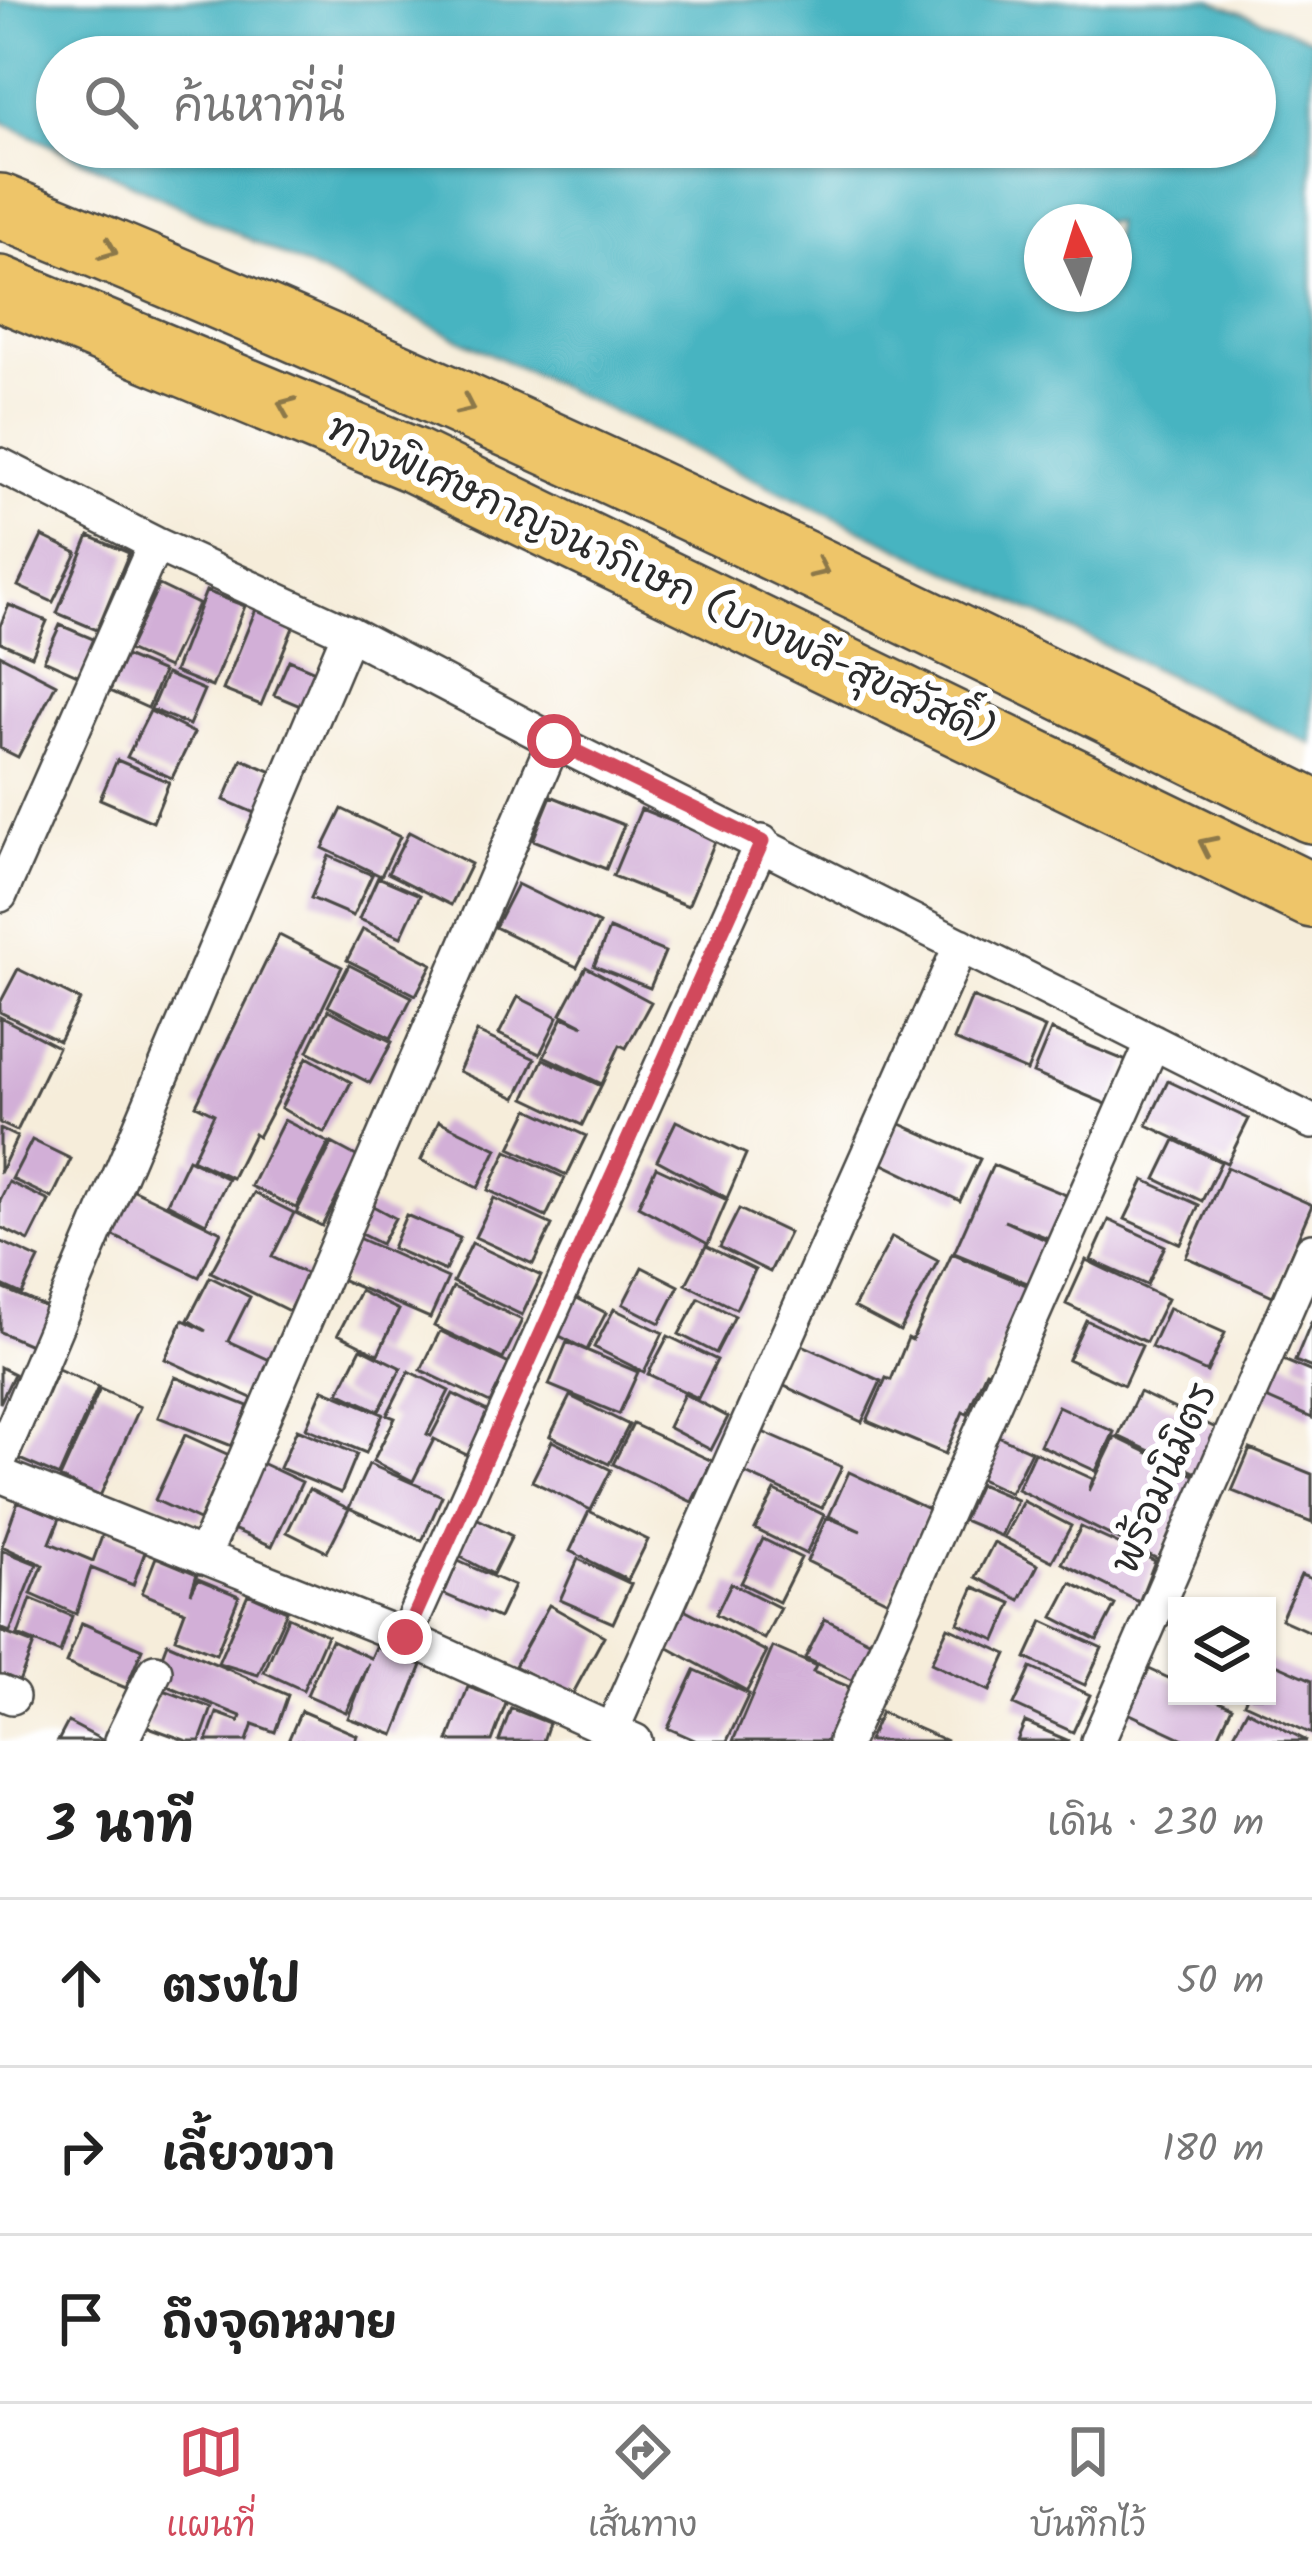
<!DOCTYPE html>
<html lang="th">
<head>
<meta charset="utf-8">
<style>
  body { margin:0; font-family:Kalam,"Playpen Sans Thai",sans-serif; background:#f6f6f6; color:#222 }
  .controls { position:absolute; right:36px; bottom:36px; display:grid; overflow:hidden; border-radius:0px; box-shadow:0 3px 9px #0004 }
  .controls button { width:108px; height:108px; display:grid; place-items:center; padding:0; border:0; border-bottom:3px solid #e0e0e0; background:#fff; color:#222; font:60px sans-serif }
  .compass { position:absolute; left:1024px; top:204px; width:108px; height:108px; border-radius:50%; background:#fff; box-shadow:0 3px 9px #0004; rotate:356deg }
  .stop { position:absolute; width:36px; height:36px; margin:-27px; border:9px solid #d1495b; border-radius:50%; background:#fff }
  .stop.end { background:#d1495b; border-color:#fff; box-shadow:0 3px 12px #0008 }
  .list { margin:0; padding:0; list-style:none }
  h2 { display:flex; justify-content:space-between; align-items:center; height:156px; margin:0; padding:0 48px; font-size:51px }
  h2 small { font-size:39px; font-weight:400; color:#767676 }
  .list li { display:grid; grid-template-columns:78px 1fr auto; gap:36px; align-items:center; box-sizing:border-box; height:168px; padding:0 48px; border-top:3px solid #e0e0e0 }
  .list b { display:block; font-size:45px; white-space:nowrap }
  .list em { font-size:39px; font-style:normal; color:#767676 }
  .icon { flex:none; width:66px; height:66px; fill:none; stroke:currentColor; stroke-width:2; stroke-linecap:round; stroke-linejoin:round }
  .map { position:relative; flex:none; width:1312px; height:1741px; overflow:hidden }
  .search { position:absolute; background:#fff; box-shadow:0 3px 9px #0004; left:36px; right:36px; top:36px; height:132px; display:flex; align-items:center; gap:30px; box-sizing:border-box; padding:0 42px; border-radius:66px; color:#767676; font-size:45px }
  .sheet { height:660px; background:#fff }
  nav { display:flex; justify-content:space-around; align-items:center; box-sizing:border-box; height:168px; border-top:3px solid #e0e0e0; background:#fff; font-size:33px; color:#767676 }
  nav a { display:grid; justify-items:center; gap:6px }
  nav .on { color:#d1495b }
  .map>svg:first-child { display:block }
  .water { fill:#46b4c1; stroke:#387076; stroke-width:3; fill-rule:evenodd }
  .building { fill:#d2afd7 }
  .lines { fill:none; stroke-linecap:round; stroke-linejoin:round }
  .street-casing { stroke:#494845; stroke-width:38 }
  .highway-casing { stroke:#494845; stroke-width:68 }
  .street { stroke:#fff; stroke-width:33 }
  .highway { stroke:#eec569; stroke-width:63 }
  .oneway { stroke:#8c784a }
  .route { stroke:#d1495b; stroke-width:15 }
  .labels { text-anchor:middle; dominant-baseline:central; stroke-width:12; stroke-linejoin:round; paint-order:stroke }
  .street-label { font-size:39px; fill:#2b2b2b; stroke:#fff }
</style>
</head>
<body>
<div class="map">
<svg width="1312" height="1741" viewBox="0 0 1312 1741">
  <rect width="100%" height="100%" fill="#fff"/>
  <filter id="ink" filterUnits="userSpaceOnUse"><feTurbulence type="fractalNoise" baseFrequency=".00833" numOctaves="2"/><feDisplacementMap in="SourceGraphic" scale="24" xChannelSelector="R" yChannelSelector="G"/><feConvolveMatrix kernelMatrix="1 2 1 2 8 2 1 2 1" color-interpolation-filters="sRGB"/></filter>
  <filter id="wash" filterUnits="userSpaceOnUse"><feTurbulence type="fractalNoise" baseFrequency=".004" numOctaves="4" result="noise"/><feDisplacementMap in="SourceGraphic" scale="48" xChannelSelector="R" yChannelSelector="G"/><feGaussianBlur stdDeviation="2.7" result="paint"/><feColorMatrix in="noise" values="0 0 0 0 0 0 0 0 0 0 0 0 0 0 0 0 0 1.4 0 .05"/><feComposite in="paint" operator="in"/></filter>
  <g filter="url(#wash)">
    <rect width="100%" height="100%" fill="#f6edda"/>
    <!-- water -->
    <path class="water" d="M0,0H1210L1312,39V744L0,121ZM57,57H1255V147H57ZM1042,222H1114V294H1042Z"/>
    <g id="blocks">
      <!-- building -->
      <path class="building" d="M42,536L77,553L53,602L18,586Z
        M89,536L129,553L97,630L57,613Z
        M159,585L198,604L168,668L128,650Z
        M206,591L245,606L212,687L174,672Z
        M9,605L47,621L32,656L0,642V626Z
        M256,609L294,625L261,705L223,690Z
        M60,625L98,641L82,677L44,660Z
        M0,655L56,684L18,757L0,748Z
        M125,656L163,672L148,708L110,691Z
        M289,660L327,676L312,711L274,695Z
        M166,674L204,690L189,725L151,709Z
        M150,711L194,733L172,778L127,757Z
        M242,759L284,777L266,818L224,800Z
        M117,760L169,782L153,822L100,799Z
        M551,796L624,825L606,869L533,840Z
        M342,809L400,837L381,876L323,848Z
        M641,809L716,839L688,906L613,876Z
        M409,832L471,864L451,905L388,873Z
        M329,856L372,875L353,916L311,898Z
        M378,877L420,895L401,937L359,919Z
        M517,884L599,924L577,967L495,927Z
        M363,929L432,964L416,995L347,960Z
        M609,929L665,952L650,988L594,966Z
        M279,935L342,967L281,1094L258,1137L254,1134L232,1178L192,1159L214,1114L196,1105Z
        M349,965L412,997L391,1038L328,1006Z
        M586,967L651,1002L626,1048L620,1045L602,1084L544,1056L563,1017L584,1026L561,1014Z
        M18,969L80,1000L59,1041L0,1012V1003Z
        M518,997L558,1017L540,1054L499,1034Z
        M972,997L1045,1028L1027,1071L954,1040Z
        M328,1010L392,1042L370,1083L308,1051Z
        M0,1017L58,1047L17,1131L0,1123Z
        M1051,1030L1129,1062L1111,1106L1033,1073Z
        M477,1032L535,1059L516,1098L459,1071Z
        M307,1057L351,1082L325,1133L281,1108Z
        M543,1059L601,1086L582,1125L525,1098Z
        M1168,1081L1249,1119L1227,1163L1147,1125Z
        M529,1109L586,1136L567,1175L510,1148Z
        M284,1120L329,1143L296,1208L251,1186Z
        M439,1121L497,1149L478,1188L421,1160Z
        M676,1121L746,1154L727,1198L657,1160Z
        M896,1122L980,1159L960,1201L877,1161Z
        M0,1129L17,1137L0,1173Z
        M32,1140L71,1159L52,1198L12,1179Z
        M1175,1140L1221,1162L1202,1201L1156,1179Z
        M332,1143L358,1157L322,1226L296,1213Z
        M507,1151L565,1178L546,1217L488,1190Z
        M188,1159L228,1179L206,1223L167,1203Z
        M993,1165L1071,1197L1053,1240L1004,1221L1050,1242L1032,1285L954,1253Z
        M656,1167L727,1200L708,1244L638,1206Z
        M1227,1167L1312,1205L1273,1296L1186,1257Z
        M1144,1180L1199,1205L1181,1244L1125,1219Z
        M9,1182L49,1201L29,1241L0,1227V1200Z
        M132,1189L221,1232L199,1277L110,1234Z
        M254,1193L294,1213L272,1257L307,1274L289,1311L211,1272Z
        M494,1198L552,1225L533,1264L475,1237Z
        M371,1205L395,1218L381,1244L357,1232Z
        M739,1209L789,1233L770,1272L720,1247Z
        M406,1215L460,1238L445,1271L392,1248Z
        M1109,1220L1165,1246L1147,1285L1091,1260Z
        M892,1237L938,1261L900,1331L854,1307Z
        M358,1238L448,1278L430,1318L340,1279Z
        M0,1241L39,1259L22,1294L0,1284Z
        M472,1243L541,1276L522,1315L453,1282Z
        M706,1246L755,1270L736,1309L686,1284Z
        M952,1254L1029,1286L990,1372L986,1371L967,1414L963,1412L945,1454L867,1421L886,1378L891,1380L908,1338L912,1340Z
        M1086,1260L1167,1299L1146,1342L1066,1304Z
        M642,1267L679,1286L660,1323L623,1304Z
        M210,1277L250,1297L228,1341L274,1362L256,1400L165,1359L183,1320L206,1331L188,1320Z
        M0,1287L58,1312L42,1350L0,1332Z
        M453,1287L522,1320L503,1359L434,1326Z
        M360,1291L399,1310L378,1354L338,1334Z
        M569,1294L606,1313L587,1350L550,1331Z
        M699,1298L735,1316L716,1353L679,1334Z
        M1169,1308L1225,1333L1207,1372L1151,1347Z
        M614,1309L663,1333L644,1372L594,1347Z
        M1086,1320L1142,1346L1124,1385L1068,1359Z
        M1312,1320V1368L1295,1361Z
        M440,1331L509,1364L490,1403L421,1370Z
        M668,1336L717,1360L698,1398L648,1374Z
        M567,1342L638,1372L619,1414L549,1385Z
        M798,1343L881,1381L862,1422L778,1383Z
        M361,1348L401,1368L379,1411L339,1392Z
        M1281,1359L1312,1372V1418L1264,1397Z
        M0,1367L14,1374L0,1403Z
        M58,1369L98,1387L59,1476L19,1459Z
        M409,1371L449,1391L427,1434L431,1436L453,1394L493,1414L471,1457L434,1439L413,1481L373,1461L395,1418L387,1415Z
        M175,1377L248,1406L232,1446L158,1417Z
        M100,1389L140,1407L100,1496L60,1478Z
        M323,1389L383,1414L366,1453L306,1428Z
        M1139,1392L1220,1430L1199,1474L1118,1436Z
        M684,1394L728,1417L711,1450L668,1427Z
        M570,1396L629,1425L609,1464L550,1436Z
        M1058,1406L1114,1432L1096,1471L1040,1445Z
        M633,1424L712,1461L692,1502L613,1464Z
        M297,1429L357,1454L341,1493L280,1468Z
        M758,1430L842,1467L822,1508L739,1470Z
        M185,1435L229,1455L199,1520L155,1500Z
        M998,1436L1031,1451L1010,1493L978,1478Z
        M1115,1437L1198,1477L1158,1559L1017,1489L1034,1452L1093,1479L1089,1491Z
        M552,1441L611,1470L591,1510L532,1481Z
        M1250,1449L1312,1474V1523L1232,1491Z
        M259,1462L302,1482L272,1546L228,1527Z
        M369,1464L442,1496L422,1541L349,1508Z
        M849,1472L930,1510L888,1601L807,1561L827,1517L861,1531L829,1516Z
        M979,1484L1017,1500L1001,1536L963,1520Z
        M309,1489L349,1509L327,1552L287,1532Z
        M775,1491L824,1515L806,1554L755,1529Z
        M18,1501L60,1518L50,1543L93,1561L104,1531L146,1549L133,1585L91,1568L76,1614L31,1594L43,1565L2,1546Z
        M1023,1501L1071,1526L1052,1561L1004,1537Z
        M589,1511L648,1540L628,1580L570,1551Z
        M476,1518L512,1536L493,1574L457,1555Z
        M1081,1527L1155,1561L1139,1602L1062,1563Z
        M763,1539L801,1558L779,1602L741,1583Z
        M994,1542L1038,1565L1020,1600L976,1577Z
        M2,1550L37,1564L10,1632L0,1628Z
        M156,1557L197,1574L191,1593L198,1579L239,1596L216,1654L175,1638L185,1611L142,1593Z
        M578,1559L631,1584L613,1623L560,1600Z
        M458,1561L514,1586L499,1618L444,1594Z
        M1301,1575L1312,1579V1633L1281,1619Z
        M731,1583L780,1608L764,1639L716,1614Z
        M1071,1583L1115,1605L1097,1640L1053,1617Z
        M974,1587L1012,1603L996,1640L958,1623Z
        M248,1594L287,1611L258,1675L218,1663Z
        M31,1599L72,1616L60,1653L18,1635Z
        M549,1605L604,1636L571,1697L515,1666Z
        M680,1607L767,1652L747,1691L661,1644Z
        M288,1617L327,1635L303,1690L264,1672Z
        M825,1619L875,1644L856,1682L805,1658Z
        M1043,1621L1102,1648L1085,1685L1026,1658Z
        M82,1623L142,1649L126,1688L66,1663Z
        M948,1627L1007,1654L990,1691L931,1663Z
        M0,1631L34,1644L18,1684L0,1677Z
        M331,1640L371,1658L376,1647L422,1665L394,1735L348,1718L369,1663L346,1712L307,1695Z
        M167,1643L288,1695L275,1732L253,1724L247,1741H207L217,1713L239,1721L241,1716L153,1680Z
        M773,1647L816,1666L813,1672L852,1688L830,1741H733Z
        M1267,1660L1312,1680V1734L1244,1703L1247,1696H1267Z
        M1031,1668L1090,1695L1073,1732L1014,1705Z
        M1149,1669L1177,1682V1696H1208L1232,1707L1216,1741H1188L1128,1713Z
        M695,1670L749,1694L727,1741H697L668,1728Z
        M468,1687L507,1701L492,1741H448Z
        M161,1689L212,1708L200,1741H187L146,1726Z
        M511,1708L549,1723L543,1741H499Z
        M1247,1710L1307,1741H1230Z
        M301,1711L357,1735L355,1741H288Z
        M881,1712L947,1741H868Z
        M68,1722L104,1741H58Z
        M1025,1722L1069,1741H1017Z"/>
    </g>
  </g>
  <g filter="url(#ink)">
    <use href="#blocks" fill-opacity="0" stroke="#494845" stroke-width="3"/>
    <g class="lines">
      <defs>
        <path id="street" d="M0,465L155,544L349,633L554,741L1312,1122
          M0,895L155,544
          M0,1459L349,633
          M0,1475L405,1637L635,1741
          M203,1557L554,741
          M405,1637L762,842
          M0,1692L12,1697
          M611,1732L961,945
          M121,1741L155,1671
          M845,1741L1153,1042
          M1098,1741L1312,1250"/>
        <path id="highway" d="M0,206C447,386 880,597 1312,811
          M0,288L413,460L1312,896"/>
      </defs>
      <!-- street casing -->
      <use href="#street" class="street-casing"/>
      <!-- highway casing -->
      <use href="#highway" class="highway-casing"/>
      <!-- street -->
      <use href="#street" class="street"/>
      <!-- highway -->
      <use href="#highway" class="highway"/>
    </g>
    <!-- one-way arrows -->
    <defs><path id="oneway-chevron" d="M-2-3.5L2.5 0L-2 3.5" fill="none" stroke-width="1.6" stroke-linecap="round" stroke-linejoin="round" transform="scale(3)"/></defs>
    <g class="oneway">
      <use href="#oneway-chevron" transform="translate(109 250) rotate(22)"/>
      <use href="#oneway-chevron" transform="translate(286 406) rotate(-157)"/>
      <use href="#oneway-chevron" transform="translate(466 406) rotate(25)"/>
      <use href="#oneway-chevron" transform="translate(820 569) rotate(25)"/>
      <use href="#oneway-chevron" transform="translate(1207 845) rotate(-154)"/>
    </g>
  </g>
  <g class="lines" filter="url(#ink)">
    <!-- route -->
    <path class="route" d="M405,1637L762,842L554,741"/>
  </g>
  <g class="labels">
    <!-- street labels -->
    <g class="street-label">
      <text transform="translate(660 582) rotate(25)">ทางพิเศษกาญจนาภิเษก (บางพลี-สุขสวัสดิ์)</text>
      <text transform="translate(1166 1479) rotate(-66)">พร้อมนิมิตร</text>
    </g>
  </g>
</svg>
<div class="controls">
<button><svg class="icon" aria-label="layers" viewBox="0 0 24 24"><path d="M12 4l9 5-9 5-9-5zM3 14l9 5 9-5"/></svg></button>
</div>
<svg class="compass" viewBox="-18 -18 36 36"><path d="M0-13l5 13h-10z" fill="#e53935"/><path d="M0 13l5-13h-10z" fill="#767676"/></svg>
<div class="stop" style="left:554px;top:741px"></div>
<div class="stop end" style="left:405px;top:1637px"></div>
<div class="search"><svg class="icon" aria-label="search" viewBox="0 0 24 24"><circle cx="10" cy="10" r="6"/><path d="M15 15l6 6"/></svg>ค้นหาที่นี่</div>
</div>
<section class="sheet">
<h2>3 นาที<small>เดิน · 230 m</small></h2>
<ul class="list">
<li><svg class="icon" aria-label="ahead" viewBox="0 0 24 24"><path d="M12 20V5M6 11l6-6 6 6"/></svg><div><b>ตรงไป</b></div><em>50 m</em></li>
<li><svg class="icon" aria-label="right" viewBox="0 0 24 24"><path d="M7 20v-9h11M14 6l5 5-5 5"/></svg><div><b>เลี้ยวขวา</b></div><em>180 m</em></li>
<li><svg class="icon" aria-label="arrive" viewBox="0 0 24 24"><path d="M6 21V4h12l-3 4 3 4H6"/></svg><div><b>ถึงจุดหมาย</b></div></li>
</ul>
</section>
<nav>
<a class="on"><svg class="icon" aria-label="map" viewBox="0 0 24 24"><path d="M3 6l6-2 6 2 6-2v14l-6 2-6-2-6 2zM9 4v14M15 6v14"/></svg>แผนที่</a>
<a><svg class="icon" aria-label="directions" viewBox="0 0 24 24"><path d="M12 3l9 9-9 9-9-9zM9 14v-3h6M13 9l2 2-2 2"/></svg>เส้นทาง</a>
<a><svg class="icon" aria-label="saved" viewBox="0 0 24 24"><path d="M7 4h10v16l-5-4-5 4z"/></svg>บันทึกไว้</a>
</nav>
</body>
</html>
